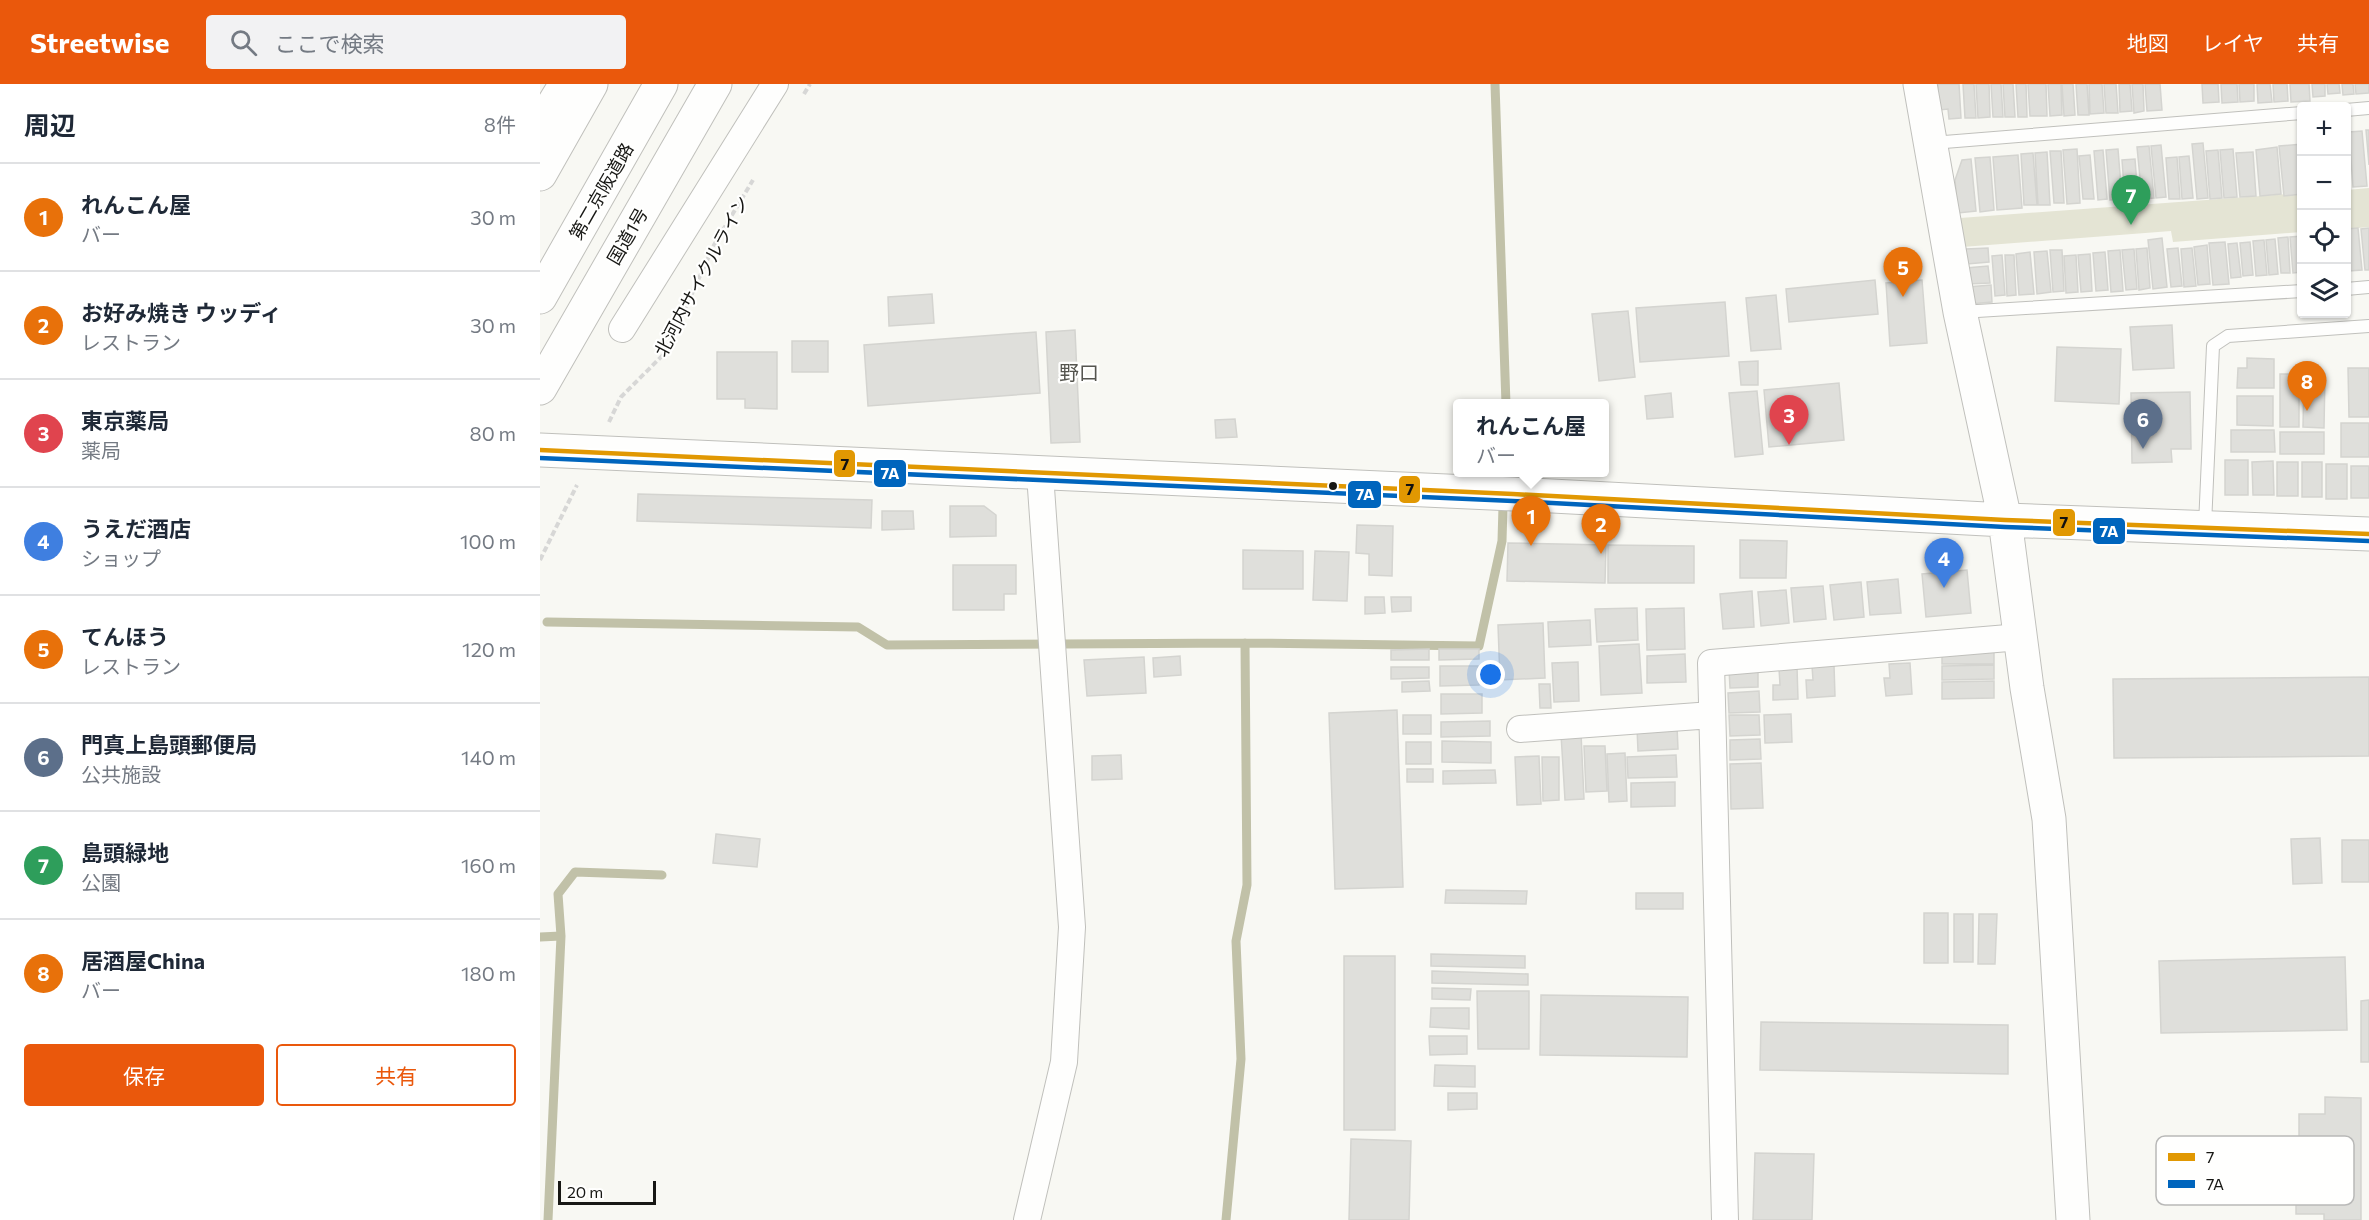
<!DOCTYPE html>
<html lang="ja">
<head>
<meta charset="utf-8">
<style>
  body { margin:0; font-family:Commissioner,"Noto Sans JP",sans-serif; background:#f2f2f3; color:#1f2937 }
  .controls { position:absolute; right:18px; top:18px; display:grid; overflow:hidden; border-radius:6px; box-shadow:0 2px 4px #0004 }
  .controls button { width:54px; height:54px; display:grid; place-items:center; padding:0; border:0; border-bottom:2px solid #e0e1e3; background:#fff; color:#1f2937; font:30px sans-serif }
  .scale { position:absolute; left:18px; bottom:15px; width:98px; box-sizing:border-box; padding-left:6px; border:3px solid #171714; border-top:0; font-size:16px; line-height:21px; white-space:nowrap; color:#171714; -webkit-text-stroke:4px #fffffe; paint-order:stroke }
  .you { position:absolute; left:951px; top:591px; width:21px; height:21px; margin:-15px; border:4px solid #fff; border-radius:50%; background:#1a73e8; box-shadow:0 0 0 9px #1a73e833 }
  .badge { display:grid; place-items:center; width:39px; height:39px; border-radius:50%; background:#ea580c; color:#fff; font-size:20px; font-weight:700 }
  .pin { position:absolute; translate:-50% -50px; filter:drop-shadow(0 2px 3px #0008) }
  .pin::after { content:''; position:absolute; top:32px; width:21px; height:18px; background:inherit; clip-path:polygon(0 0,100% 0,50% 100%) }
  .popup { position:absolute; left:913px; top:315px; width:156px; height:78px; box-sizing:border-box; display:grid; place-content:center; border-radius:6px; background:#fff; filter:drop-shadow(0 2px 4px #0005); font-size:20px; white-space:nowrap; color:#747a83 }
  .popup b { font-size:22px; color:#1f2937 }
  .popup::after { content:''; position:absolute; left:50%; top:100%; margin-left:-12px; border:12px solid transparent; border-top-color:#fff }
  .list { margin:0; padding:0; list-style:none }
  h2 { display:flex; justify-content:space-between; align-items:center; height:78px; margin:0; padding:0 24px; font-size:26px }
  h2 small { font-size:20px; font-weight:400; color:#747a83 }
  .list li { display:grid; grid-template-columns:39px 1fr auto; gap:18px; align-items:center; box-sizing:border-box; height:108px; padding:0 24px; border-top:2px solid #e0e1e3 }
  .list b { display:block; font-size:22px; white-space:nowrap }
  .list p { margin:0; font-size:20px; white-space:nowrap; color:#747a83 }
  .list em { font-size:20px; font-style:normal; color:#747a83 }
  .actions { display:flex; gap:12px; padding:18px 24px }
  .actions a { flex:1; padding:14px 0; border:2px solid #ea580c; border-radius:6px; text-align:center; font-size:21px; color:#ea580c }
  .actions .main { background:#ea580c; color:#fff }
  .icon { flex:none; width:33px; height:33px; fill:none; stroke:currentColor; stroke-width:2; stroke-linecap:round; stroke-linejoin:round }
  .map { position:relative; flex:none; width:1829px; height:1136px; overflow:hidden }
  header { display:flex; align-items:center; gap:36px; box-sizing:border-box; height:84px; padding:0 30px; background:#ea580c; color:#fff }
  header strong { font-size:28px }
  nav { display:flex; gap:33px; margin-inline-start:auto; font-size:21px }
  .search { width:420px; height:54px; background:#f2f2f3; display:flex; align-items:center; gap:15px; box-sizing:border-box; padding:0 21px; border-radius:6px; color:#747a83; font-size:22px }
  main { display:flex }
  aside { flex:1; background:#fff }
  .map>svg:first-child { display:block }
  .green { fill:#e4e4d4 }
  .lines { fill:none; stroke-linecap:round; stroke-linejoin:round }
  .stream { stroke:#c1c1a8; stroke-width:9 }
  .building { fill:#dfdfdb; stroke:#d4d4d0; stroke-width:1.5 }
  .lane-casing { stroke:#c0c0bc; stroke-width:14 }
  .street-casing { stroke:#c0c0bc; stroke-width:28 }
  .secondary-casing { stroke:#c0c0bc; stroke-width:35 }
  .highway-casing { stroke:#c0c0bc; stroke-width:35 }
  .path { stroke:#d7d7d6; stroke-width:4; stroke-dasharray:6 3; stroke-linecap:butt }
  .lane { stroke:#fefefd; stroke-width:12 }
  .street { stroke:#fefefd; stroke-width:26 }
  .secondary { stroke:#fefefd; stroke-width:33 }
  .highway { stroke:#fefefd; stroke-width:33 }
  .bus-1-casing { stroke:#fffffe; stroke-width:9 }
  .bus-2-casing { stroke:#fffffe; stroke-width:9 }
  .bus-1 { stroke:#e19802; stroke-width:4.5 }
  .bus-2 { stroke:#0065bd; stroke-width:4.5 }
  .bus-dot { fill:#171714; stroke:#fffffe; stroke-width:2 }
  .labels { text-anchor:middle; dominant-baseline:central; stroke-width:4.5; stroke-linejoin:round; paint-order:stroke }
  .street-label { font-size:18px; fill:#171714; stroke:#fffffe }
  .neighbourhood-label { font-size:20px; fill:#55554f; stroke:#fffffe }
  .key { fill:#fffffe; stroke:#b9b9b8; stroke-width:1.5 }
  .key-label { font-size:16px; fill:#171714 }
  .line-badge { stroke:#fffffe; stroke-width:2 }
  .badge-label { font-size:16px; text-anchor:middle; font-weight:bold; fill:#fff }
  .pale-badge-label { font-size:16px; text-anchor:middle; font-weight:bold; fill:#111 }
</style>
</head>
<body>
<header>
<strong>Streetwise</strong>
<div class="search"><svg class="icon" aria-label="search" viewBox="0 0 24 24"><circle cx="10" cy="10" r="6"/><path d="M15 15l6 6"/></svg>ここで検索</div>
<nav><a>地図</a><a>レイヤ</a><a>共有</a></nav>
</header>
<main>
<aside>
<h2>周辺<small>8件</small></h2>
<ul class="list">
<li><span class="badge" style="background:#e8710a">1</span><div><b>れんこん屋</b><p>バー</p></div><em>30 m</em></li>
<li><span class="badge" style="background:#e8710a">2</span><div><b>お好み焼き ウッディ</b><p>レストラン</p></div><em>30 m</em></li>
<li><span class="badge" style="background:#e0444e">3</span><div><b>東京薬局</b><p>薬局</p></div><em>80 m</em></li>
<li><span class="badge" style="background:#3f7fe0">4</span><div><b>うえだ酒店</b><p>ショップ</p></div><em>100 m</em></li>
<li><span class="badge" style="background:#e8710a">5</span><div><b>てんほう</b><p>レストラン</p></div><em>120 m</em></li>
<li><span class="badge" style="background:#5c6f8a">6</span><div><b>門真上島頭郵便局</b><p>公共施設</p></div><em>140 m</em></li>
<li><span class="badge" style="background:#2e9e5b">7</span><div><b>島頭緑地</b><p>公園</p></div><em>160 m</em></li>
<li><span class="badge" style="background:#e8710a">8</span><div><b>居酒屋China</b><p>バー</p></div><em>180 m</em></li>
</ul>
<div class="actions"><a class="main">保存</a><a>共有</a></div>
</aside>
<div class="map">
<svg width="1829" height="1136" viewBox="0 0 1829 1136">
  <rect width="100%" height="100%" fill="#f8f8f3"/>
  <!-- green -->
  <path class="green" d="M1829,104V143L1807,145V106Z
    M1761,109V148L1633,158L1631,147L1422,163L1420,134Z"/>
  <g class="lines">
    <!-- stream -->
    <path class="stream" d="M955,0L966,320
      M7,538L318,543L347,561L705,559L939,562L962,457L964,388
      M0,853L21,852
      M8,1136L21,852L18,810L35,788L122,791
      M686,1136L701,975L696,857L707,801L705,559"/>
  </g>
  <!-- building -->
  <path class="building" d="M1398,0H1419L1421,34L1409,35L1408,25L1399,26Z
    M1423,0H1434L1436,34H1425Z
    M1436,0H1449L1450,33L1438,34Z
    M1451,0H1461L1463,33H1453Z
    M1463,0H1473L1475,33H1465Z
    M1476,0H1486L1487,33H1478Z
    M1488,0H1506L1507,32H1490Z
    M1508,0H1521L1522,31L1510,32Z
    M1522,0H1533L1535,31L1524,32Z
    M1536,0H1547L1549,31H1538Z
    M1549,0H1562L1564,29L1550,30Z
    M1564,0H1576L1578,29H1566Z
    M1579,0H1590L1592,27L1580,28Z
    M1592,0H1603L1604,27L1594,29Z
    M1605,0H1620L1622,26L1607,27Z
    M1662,0H1678L1679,18L1663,19Z
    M1681,0H1697L1698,18L1682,19Z
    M1699,0H1714V17L1700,18Z
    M1717,0H1730L1732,18L1718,19Z
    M1733,0H1747L1748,17L1734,18Z
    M1750,0H1769L1770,17L1751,18Z
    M1772,0H1785V12L1773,13Z
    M1787,0H1799L1800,9L1788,10Z
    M1802,0H1813L1814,10L1803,11Z
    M1815,0H1829V9L1816,10Z
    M1826,46H1829V81Z
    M1822,47L1827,102L1813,103L1809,48Z
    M1806,55L1810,102L1806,103Z
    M1663,59L1668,114L1657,115L1652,60Z
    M1762,60V110L1744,112L1739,62Z
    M1621,61L1626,113L1616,114L1611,62Z
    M1609,62L1614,114L1602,115L1597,63Z
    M1737,63L1741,110L1720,112L1716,66Z
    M1537,65L1540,119L1527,120L1523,66Z
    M1578,65L1582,115L1570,116L1566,66Z
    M1693,65L1697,113L1684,114L1680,66Z
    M1563,66L1567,115L1558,116L1554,67Z
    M1678,66L1682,114L1670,115L1666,67Z
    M1510,67H1521L1524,119H1514Z
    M1507,68L1510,121H1498L1495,69Z
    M1713,68L1716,112L1700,113L1696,69Z
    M1493,69L1497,121H1484L1481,70Z
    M1478,71L1482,124L1457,126L1453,73Z
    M1550,71L1554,115H1543L1539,72Z
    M1649,72L1653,114L1642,115L1639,73Z
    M1450,73L1454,126L1440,128L1435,74Z
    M1637,73L1640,115H1629L1626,74Z
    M1431,75L1436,127L1418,129L1415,96L1422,76Z
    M1595,75L1598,115L1585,116L1582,76Z
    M1818,144L1822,186L1809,187L1806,145Z
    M1829,144V186H1825L1821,145Z
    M1762,152V188L1753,189L1750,153Z
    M1748,153L1750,189H1741L1738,154Z
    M1622,154L1627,203L1613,205L1608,156Z
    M1735,155L1738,190L1729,191L1726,156Z
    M1724,156L1727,191L1716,192L1713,157Z
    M1685,158L1689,200L1673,201L1669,159Z
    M1710,158L1713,191L1703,192L1700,159Z
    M1697,159L1701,193L1691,194L1688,160Z
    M1667,161L1670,200L1658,201L1654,163Z
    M1448,164L1449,178L1427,180L1426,165Z
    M1607,164L1610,204L1599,206L1596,165Z
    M1638,164L1642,202L1631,203L1627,165Z
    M1652,164L1656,202L1644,203L1641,165Z
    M1594,165L1597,205L1586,206L1582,166Z
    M1510,166H1522L1524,207L1513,208Z
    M1580,166L1583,207L1571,208L1568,167Z
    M1507,167L1511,208L1497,210L1494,168Z
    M1490,168L1494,210L1479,211L1476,170Z
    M1565,168L1568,206L1556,207L1553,169Z
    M1550,170L1552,207L1541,208L1538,171Z
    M1462,171L1465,211L1455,212L1452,172Z
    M1465,171H1474L1476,211L1467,212Z
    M1536,171L1538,208L1526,209L1524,172Z
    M1448,182L1450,199L1427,200L1426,184Z
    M1335,196L1338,230L1249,238L1246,205Z
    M1382,196L1387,259L1350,262L1346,199Z
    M1451,201L1452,218L1429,220L1427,203Z
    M392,210L394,239L349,242L348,213Z
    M1236,211L1241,265L1211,267L1206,214Z
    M1185,218L1189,272L1100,278L1096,224Z
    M1088,227L1095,293L1059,297L1052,230Z
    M1632,241L1634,284L1593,286L1590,243Z
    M535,246L540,358L511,359L506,248Z
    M496,248L500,309L328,322L324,261Z
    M252,257H288V288H252Z
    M1517,263L1581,265L1579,320L1515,317Z
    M177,268H237V325L205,324V315H177Z
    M1707,274L1734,275V304H1697L1698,284H1707Z
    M1218,277V301H1201L1199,278Z
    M1808,284H1829V333H1809Z
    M1740,290H1759V343H1740Z
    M1764,290H1785L1784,344L1763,343Z
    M1299,299L1304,356L1229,363L1224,306Z
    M1217,307L1223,370L1195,373L1189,309Z
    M1650,308L1651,365H1631L1632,378L1592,379L1591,309Z
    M1131,309L1133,333L1107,335L1105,312Z
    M1697,312H1733V342L1697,341Z
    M695,335L697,353L676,354L675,336Z
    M1801,339H1829V373H1801Z
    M1691,346H1734L1735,368H1691Z
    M1740,348H1784V370H1740Z
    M1685,376H1708V411H1685Z
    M1733,377L1734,411H1713L1712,378Z
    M1737,378H1758V412H1737Z
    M1762,378H1782V413H1762Z
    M1786,380H1807V415H1786Z
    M1811,382H1829V414H1811Z
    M98,410L332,416L331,444L97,437Z
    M410,422H444L456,431V452L410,453Z
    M342,427H373L374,445L342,446Z
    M817,441L853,442L852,492L829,491V470L816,469Z
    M1200,456L1247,457L1246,494H1200Z
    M968,459L1066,461L1065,499L967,497Z
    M1068,461L1154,462V499H1068Z
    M703,466L763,467V505H703Z
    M775,467L809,468L807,517L773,516Z
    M413,481H476V510H464V526H413Z
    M1427,486L1431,529L1386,533L1382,490Z
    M1358,495L1361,529L1330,531L1327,498Z
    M1321,498L1324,533L1294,536L1290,501Z
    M1283,502L1286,535L1254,538L1251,504Z
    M1246,506L1249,539L1221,542L1218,508Z
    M1212,507L1214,543L1183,545L1180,510Z
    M825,513H844L845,529L825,530Z
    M851,513H871V527L852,528Z
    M1097,524L1098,556L1057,558L1055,525Z
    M1144,524L1145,565L1107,566L1106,525Z
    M1050,536L1051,561L1009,563L1008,538Z
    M1003,539L1005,594L960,596L958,541Z
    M1099,560L1102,609L1061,611L1059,562Z
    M889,565V576H851V566Z
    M899,565H939V575L899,576Z
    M1402,566H1454V580H1402Z
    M1145,570L1146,598L1107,599V572Z
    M640,572L641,591L614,593L613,574Z
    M604,573L606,609L547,612L544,576Z
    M1038,578L1039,617L1014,618L1012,579Z
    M1370,579L1372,610L1346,612L1344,594H1350L1349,580Z
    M1294,581L1295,612L1267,614L1266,596H1273L1272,582Z
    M1454,581V595L1402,596V582Z
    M900,582H938L939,601L900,602Z
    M851,583H889V594L851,595Z
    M1218,583V603L1190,604L1189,584Z
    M1257,583L1258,615L1233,616V601H1240L1239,584Z
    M1829,593V672L1574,674L1573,595Z
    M889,597L890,607L862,608V598Z
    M1454,597V614L1402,615V598Z
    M999,600H1010L1011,624H1000Z
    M1219,607L1220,628L1189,629L1188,609Z
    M901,610H942V629L901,630Z
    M857,626L863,803L795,805L789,629Z
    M1251,630L1252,658L1225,659L1224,631Z
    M863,631H891V650H863Z
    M1189,631H1219L1220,651L1190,652Z
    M950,637V652L901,653V638Z
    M1137,642L1138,665L1098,667L1097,644Z
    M1041,649L1044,715L1025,716L1021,650Z
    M1220,655L1221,675L1190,676V656Z
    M902,657L951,658V679L902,678Z
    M866,658H891V680H866Z
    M1044,662H1065L1067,707L1046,708Z
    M1085,669L1087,717L1069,718L1067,670Z
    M581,671L582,695L552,696V672Z
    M1136,671L1137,693L1088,694L1087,673Z
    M999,672L1001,720L977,721L975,673Z
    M1002,673H1019V716L1003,717Z
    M1221,679L1223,724L1191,725L1190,680Z
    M867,685H893V698H867Z
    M955,686L956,699L903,700V687Z
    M1135,698V722L1091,723V699Z
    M176,750L220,755L217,783L173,779Z
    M1780,754L1782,799L1753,800L1751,755Z
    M1802,756H1829V798H1802Z
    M906,806L987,807L986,820L905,819Z
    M1096,809H1143V825H1096Z
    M1384,829H1408V879H1384Z
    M1414,830H1433V878H1414Z
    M1439,830H1457L1455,880H1438Z
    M891,870L985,872V884L891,882Z
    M804,872H855V1046H804Z
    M1805,873L1807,946L1621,949L1619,877Z
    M892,887L988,890V901L892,899Z
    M892,904L931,905L930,916L892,915Z
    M937,907H989V965H938Z
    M1001,911L1148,913L1147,973L1000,971Z
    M1829,916V978H1821V917Z
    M891,924H929V945L890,943Z
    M1221,938L1468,941V990L1220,986Z
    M889,952H927V970L890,971Z
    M895,981L935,982V1003L894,1002Z
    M908,1009H937V1025L908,1026Z
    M1785,1013L1821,1014V1136H1784V1130H1756V1094L1784,1095V1066H1759V1030H1785Z
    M811,1055L871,1057L869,1136H809Z
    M1215,1069L1274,1070L1272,1136H1213Z"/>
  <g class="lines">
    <defs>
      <path id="lane" d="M1806,26L1829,24
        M1392,59L1762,29
        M1806,205L1829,203
        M1421,228L1762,207
        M1665,441L1673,262L1688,252L1829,242"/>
      <path id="street" d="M82,245L235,0
        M980,645L1172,631
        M487,1136L524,978L532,843L500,390
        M1185,1136L1171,579L1480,553"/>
      <path id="secondary" d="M1380,0L1420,228L1465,436L1487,604L1509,735L1533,1136
        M0,366L973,410L1465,436L1829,450"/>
      <path id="highway" d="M0,42L26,0
        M0,90L51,0
        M0,213L121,0
        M0,304L175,0"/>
    </defs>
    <!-- lane casing -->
    <use href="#lane" class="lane-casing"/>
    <!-- street casing -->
    <use href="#street" class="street-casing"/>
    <!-- secondary casing -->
    <use href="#secondary" class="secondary-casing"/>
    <!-- highway casing -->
    <use href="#highway" class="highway-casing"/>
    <!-- path -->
    <path class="path" d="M264,10L270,0
      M69,338L81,313L125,269L174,161L213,96
      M0,476L37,401"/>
    <!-- lane -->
    <use href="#lane" class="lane"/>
    <!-- street -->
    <use href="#street" class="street"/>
    <!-- secondary -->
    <use href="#secondary" class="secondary"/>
    <!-- highway -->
    <use href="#highway" class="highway"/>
    <defs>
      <path id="bus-1" d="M0,366L973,410L1465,436L1829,450"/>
      <path id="bus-2" d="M0,374L973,417L1465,443L1829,457"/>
    </defs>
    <!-- bus-1 casing -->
    <use href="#bus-1" class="bus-1-casing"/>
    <!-- bus-2 casing -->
    <use href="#bus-2" class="bus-2-casing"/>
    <!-- bus-1 -->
    <use href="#bus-1" class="bus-1"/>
    <!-- bus-2 -->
    <use href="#bus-2" class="bus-2"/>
  </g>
  <!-- markers -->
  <circle class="bus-dot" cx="793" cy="402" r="5"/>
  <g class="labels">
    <!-- street labels -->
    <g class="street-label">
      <text transform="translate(61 107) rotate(-60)">第二京阪道路</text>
      <text transform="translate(87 152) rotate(-60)">国道1号</text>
      <text transform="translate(161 192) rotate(-62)">北河内サイクルライン</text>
    </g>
    <!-- neighbourhood labels -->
    <g class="neighbourhood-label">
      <text x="539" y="288">野口</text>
    </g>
  </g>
  <!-- legend -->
  <rect x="1616" y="1052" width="198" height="69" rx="9" class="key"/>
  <rect x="1628" y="1069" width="27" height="8" fill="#e19802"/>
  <rect x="1628" y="1096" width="27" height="8" fill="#0065bd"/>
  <g class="key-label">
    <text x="1666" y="1079">7</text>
    <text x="1666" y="1106">7A</text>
  </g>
  <g class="line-badge">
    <rect x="293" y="365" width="23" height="29" rx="6" fill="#e19802"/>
    <rect x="333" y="375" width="34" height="29" rx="6" fill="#0065bd"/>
    <rect x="858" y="391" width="23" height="29" rx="6" fill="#e19802"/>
    <rect x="807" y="396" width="35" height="29" rx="6" fill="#0065bd"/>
    <rect x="1512" y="424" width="24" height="29" rx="6" fill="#e19802"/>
    <rect x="1552" y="433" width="34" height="28" rx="6" fill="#0065bd"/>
  </g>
  <g class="badge-label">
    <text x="350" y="395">7A</text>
    <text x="825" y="416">7A</text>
    <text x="1569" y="453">7A</text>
  </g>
  <g class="pale-badge-label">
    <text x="305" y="386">7</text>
    <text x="870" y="411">7</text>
    <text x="1524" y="444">7</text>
  </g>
</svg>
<div class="controls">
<button>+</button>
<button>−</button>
<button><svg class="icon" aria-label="locate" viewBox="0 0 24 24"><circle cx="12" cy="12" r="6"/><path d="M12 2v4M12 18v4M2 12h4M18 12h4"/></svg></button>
<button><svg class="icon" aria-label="layers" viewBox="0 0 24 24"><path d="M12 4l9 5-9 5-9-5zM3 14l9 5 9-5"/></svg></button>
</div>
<div class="scale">20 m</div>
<div class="you"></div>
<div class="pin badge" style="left:991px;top:462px;background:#e8710a">1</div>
<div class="popup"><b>れんこん屋</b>バー</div>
<div class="pin badge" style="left:1061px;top:470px;background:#e8710a">2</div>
<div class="pin badge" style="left:1249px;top:361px;background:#e0444e">3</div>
<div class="pin badge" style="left:1404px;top:504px;background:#3f7fe0">4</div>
<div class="pin badge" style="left:1363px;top:213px;background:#e8710a">5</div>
<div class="pin badge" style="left:1603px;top:365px;background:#5c6f8a">6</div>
<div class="pin badge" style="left:1591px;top:141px;background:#2e9e5b">7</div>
<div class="pin badge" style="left:1767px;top:327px;background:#e8710a">8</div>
</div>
</main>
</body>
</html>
